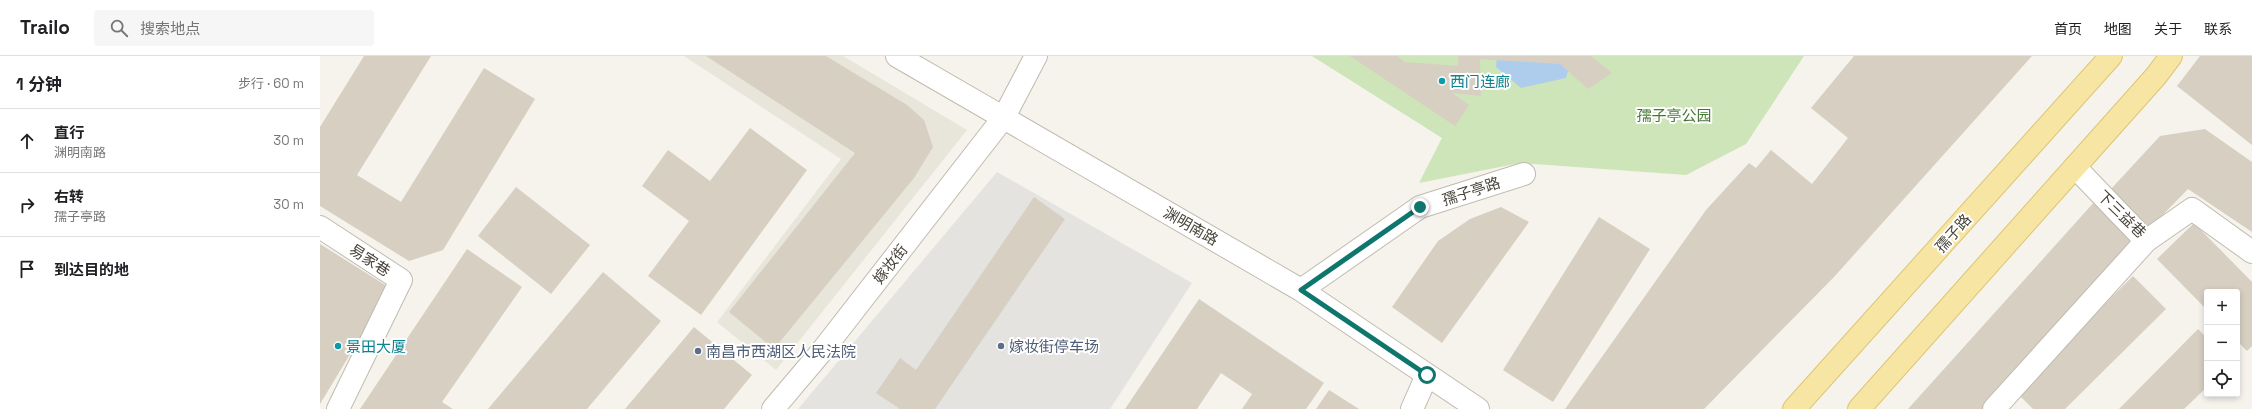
<!DOCTYPE html>
<html lang="zh">
<head>
<meta charset="utf-8">
<style>
  body { margin:0; font-family:"Space Grotesk","Noto Sans SC",sans-serif; background:#f6f6f6; color:#202124 }
  .controls { position:absolute; right:12px; bottom:12px; display:grid; overflow:hidden; border-radius:4px; box-shadow:0 2px 6px #0003 }
  .controls button { width:36px; height:36px; display:grid; place-items:center; padding:0; border:0; border-bottom:1px solid #e0e0e0; background:#fff; color:#202124; font:20px sans-serif }
  .stop { position:absolute; width:12px; height:12px; margin:-9px; border:3px solid #0f766e; border-radius:50%; background:#fff }
  .stop.end { background:#0f766e; border-color:#fff; box-shadow:0 1px 4px #0008 }
  .list { margin:0; padding:0; list-style:none }
  h2 { display:flex; justify-content:space-between; align-items:center; height:52px; margin:0; padding:0 16px; font-size:17px }
  h2 small { font-size:13px; font-weight:400; color:#757577 }
  .list li { display:grid; grid-template-columns:26px 1fr auto; gap:12px; align-items:center; box-sizing:border-box; height:64px; padding:0 16px; border-top:1px solid #e0e0e0 }
  .list b { display:block; font-size:15px; white-space:nowrap }
  .list p { margin:0; font-size:13px; white-space:nowrap; color:#757577 }
  .list em { font-size:13px; font-style:normal; color:#757577 }
  .icon { flex:none; width:22px; height:22px; fill:none; stroke:currentColor; stroke-width:2; stroke-linecap:round; stroke-linejoin:round }
  .map { position:relative; flex:none; width:1932px; height:353px; overflow:hidden }
  header { display:flex; align-items:center; gap:24px; box-sizing:border-box; height:56px; padding:0 20px; background:#fff; border-bottom:1px solid #e0e0e0 }
  header strong { font-size:19px }
  nav { display:flex; gap:22px; margin-inline-start:auto; font-size:14px }
  .search { width:280px; height:36px; background:#f6f6f6; display:flex; align-items:center; gap:10px; box-sizing:border-box; padding:0 14px; border-radius:4px; color:#757577; font-size:15px }
  main { display:flex }
  aside { flex:1; background:#fff }
  .map>svg:first-child { display:block }
  .residential { fill:#e8e5da }
  .green { fill:#cde5b8 }
  .parking { fill:#e4e3e0 }
  .water { fill:#aecdec }
  .building { fill:#d6cfc2 }
  .lines { fill:none; stroke-linecap:round; stroke-linejoin:round }
  .minor-casing { stroke:#c0bbaf; stroke-width:24 }
  .major-casing { stroke:#dcc573; stroke-width:24 }
  .minor { stroke:#fff; stroke-width:22 }
  .major { stroke:#f7e6a3; stroke-width:22 }
  .route { stroke:#0f766e; stroke-width:5 }
  .culture-dot { fill:#0f9aa8; stroke:#fff; stroke-width:1.5 }
  .service-dot { fill:#5c6f8a; stroke:#fff; stroke-width:1.5 }
  .labels { text-anchor:middle; dominant-baseline:central; stroke-width:4; stroke-linejoin:round; paint-order:stroke }
  .culture-label { font-size:15px; fill:#0d838f; stroke:#fff; text-anchor:start }
  .park-label { font-size:15px; fill:#457731; stroke:#fff }
  .street-label { font-size:15px; fill:#49443a; stroke:#fff }
  .service-label { font-size:15px; fill:#4e5e75; stroke:#fff; text-anchor:start }
</style>
</head>
<body>
<header>
<strong>Trailo</strong>
<div class="search"><svg class="icon" aria-label="search" viewBox="0 0 24 24"><circle cx="10" cy="10" r="6"/><path d="M15 15l6 6"/></svg>搜索地点</div>
<nav><a>首页</a><a>地图</a><a>关于</a><a>联系</a></nav>
</header>
<main>
<aside>
<h2>1 分钟<small>步行 · 60 m</small></h2>
<ul class="list">
<li><svg class="icon" aria-label="ahead" viewBox="0 0 24 24"><path d="M12 20V5M6 11l6-6 6 6"/></svg><div><b>直行</b><p>渊明南路</p></div><em>30 m</em></li>
<li><svg class="icon" aria-label="right" viewBox="0 0 24 24"><path d="M7 20v-9h11M14 6l5 5-5 5"/></svg><div><b>右转</b><p>孺子亭路</p></div><em>30 m</em></li>
<li><svg class="icon" aria-label="arrive" viewBox="0 0 24 24"><path d="M6 21V4h12l-3 4 3 4H6"/></svg><div><b>到达目的地</b></div></li>
</ul>
</aside>
<div class="map">
<svg width="1932" height="353" viewBox="0 0 1932 353">
  <rect width="100%" height="100%" fill="#f5f3ec"/>
  <!-- residential -->
  <path class="residential" d="M364,0H523L647,74L456,314L397,266L521,103Z"/>
  <!-- green -->
  <path class="green" d="M992,0H1484L1426,88L1366,119L1200,107L1099,127L1122,82Z"/>
  <!-- parking -->
  <path class="parking" d="M677,116L872,227L790,353H478Z"/>
  <!-- water -->
  <path class="water" d="M1177,0H1252L1246,22L1201,32L1176,11Z"/>
  <!-- building -->
  <path class="building" d="M44,0H111L37,119L81,146L164,12L215,43L123,194L89,205L0,150V71Z
    M386,0H506L587,49L604,64L613,91L594,122L454,293L409,256L535,97Z
    M1030,0H1077L1085,6L1138,10V0H1271L1292,17L1268,33L1240,8L1160,3L1161,40L1132,37L1149,49L1135,70Z
    M1534,0H1712L1514,221L1384,353H1245L1386,154L1429,107L1436,112L1451,94L1492,128L1528,82L1491,52Z
    M1880,0H1932V89L1857,30Z
    M430,72L487,114L381,259L328,220L369,165L322,130L348,94L390,125Z
    M1885,73L1932,106V176L1868,133L1830,172L1791,133L1840,80Z
    M196,131L270,189L231,238L158,180Z
    M714,141L745,163L615,353H580L556,337L580,302L596,314Z
    M1776,144L1816,190L1665,353H1588Z
    M1181,151L1209,166L1122,287L1072,251L1118,185L1150,163Z
    M1279,161L1330,193L1233,346L1183,314Z
    M1874,167L1932,226V290L1927,295L1917,285V236H1887V254L1837,203Z
    M0,188L70,232L0,348Z
    M147,193L202,231L122,346L133,353H40Z
    M283,216L341,265L267,353H168Z
    M1813,220L1846,253L1745,353H1713L1696,336Z
    M879,243L1004,327L986,353H922L932,338L901,317L877,353H805Z
    M374,271L432,319L404,353H305Z
    M1878,273L1887,282V331L1864,353H1799Z
    M1009,334L1039,353H996Z"/>
  <g class="lines">
    <defs>
      <path id="minor" d="M577,0L981,234L1158,353
        M1755,111L1826,185L1872,153L1932,196
        M0,171L81,224L18,353
        M981,234L1100,151L1204,118
        M453,353L502,295L684,61L716,0
        M1092,353L1107,319
        M1674,353L1826,185"/>
      <path id="major" d="M1474,353L1791,0
        M1539,353L1836,20L1851,0"/>
    </defs>
    <!-- minor casing -->
    <use href="#minor" class="minor-casing"/>
    <!-- major casing -->
    <use href="#major" class="major-casing"/>
    <!-- minor -->
    <use href="#minor" class="minor"/>
    <!-- major -->
    <use href="#major" class="major"/>
  </g>
  <g class="lines">
    <!-- route -->
    <path class="route" d="M1100,151L981,234L1107,319"/>
  </g>
  <!-- markers -->
  <g class="culture-dot">
    <circle cx="1122" cy="25" r="4"/>
    <circle cx="18" cy="290" r="4"/>
  </g>
  <g class="service-dot">
    <circle cx="681" cy="290" r="4"/>
    <circle cx="378" cy="295" r="4"/>
  </g>
  <g class="labels">
    <!-- culture labels -->
    <g class="culture-label">
      <text x="1130" y="25">西门连廊</text>
      <text x="26" y="290">景田大厦</text>
    </g>
    <!-- park labels -->
    <g class="park-label">
      <text x="1354" y="59">孺子亭公园</text>
    </g>
    <!-- street labels -->
    <g class="street-label">
      <text transform="translate(1151 135) rotate(-18)">孺子亭路</text>
      <text transform="translate(1802 158) rotate(44)">下三益巷</text>
      <text transform="translate(871 170) rotate(30)">渊明南路</text>
      <text transform="translate(1633 177) rotate(-48)">孺子路</text>
      <text transform="translate(50 204) rotate(33)">易家巷</text>
      <text transform="translate(570 208) rotate(-52)">嫁妆街</text>
    </g>
    <!-- service labels -->
    <g class="service-label">
      <text x="689" y="290">嫁妆街停车场</text>
      <text x="386" y="295">南昌市西湖区人民法院</text>
    </g>
  </g>
</svg>
<div class="controls">
<button>+</button>
<button>−</button>
<button><svg class="icon" aria-label="locate" viewBox="0 0 24 24"><circle cx="12" cy="12" r="6"/><path d="M12 2v4M12 18v4M2 12h4M18 12h4"/></svg></button>
</div>
<div class="stop" style="left:1107px;top:319px"></div>
<div class="stop end" style="left:1100px;top:151px"></div>
</div>
</main>
</body>
</html>
